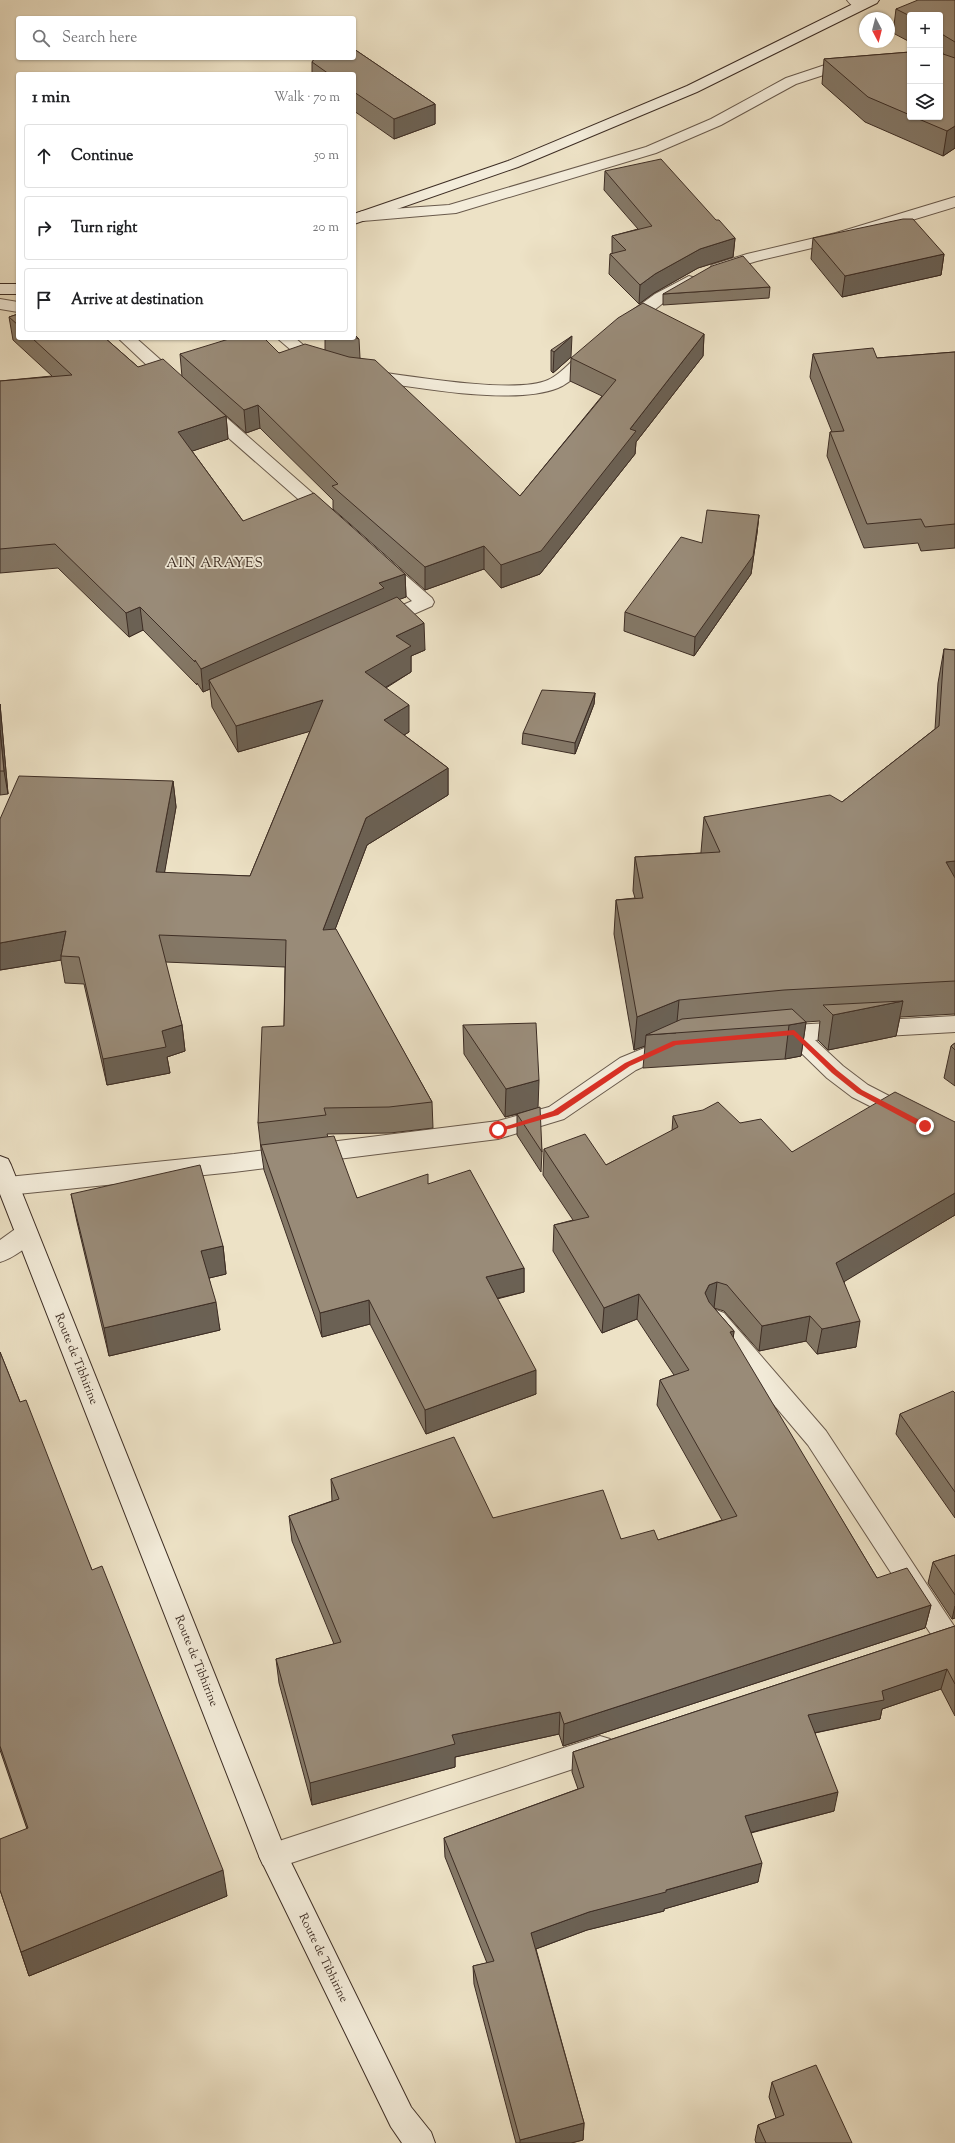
<!DOCTYPE html>
<html lang="en">
<head>
<meta charset="utf-8">
<style>
  body { margin:0; font-family:"Sorts Mill Goudy",serif; background:#f6f6f6; color:#202124 }
  .controls { position:absolute; right:12px; top:12px; display:grid; overflow:hidden; border-radius:4px; box-shadow:0 1px 3px #0004 }
  .controls button { width:36px; height:36px; display:grid; place-items:center; padding:0; border:0; border-bottom:1px solid #e0e0e0; background:#fff; color:#202124; font:20px sans-serif }
  .compass { position:absolute; left:859px; top:12px; width:36px; height:36px; border-radius:50%; background:#fff; box-shadow:0 1px 3px #0004; rotate:173deg }
  .stop { position:absolute; width:12px; height:12px; margin:-9px; border:3px solid #d93025; border-radius:50%; background:#fff }
  .stop.end { background:#d93025; border-color:#fff; box-shadow:0 1px 4px #0008 }
  .list { margin:0; padding:0; list-style:none }
  h2 { display:flex; justify-content:space-between; align-items:center; height:52px; margin:0; padding:0 16px; font-size:17px }
  h2 small { font-size:13px; font-weight:400; color:#757577 }
  .list li { display:grid; grid-template-columns:26px 1fr auto; gap:12px; align-items:center; box-sizing:border-box; height:64px; margin:0 8px 8px; padding:0 8px; border:1px solid #e0e0e0; border-radius:4px }
  .list b { display:block; font-size:15px; white-space:nowrap }
  .list em { font-size:13px; font-style:normal; color:#757577 }
  .icon { flex:none; width:22px; height:22px; fill:none; stroke:currentColor; stroke-width:2; stroke-linecap:round; stroke-linejoin:round }
  .map { position:relative; flex:none; width:955px; height:2143px; overflow:hidden }
  .search { position:absolute; background:#fff; box-shadow:0 1px 3px #0004; left:16px; top:16px; width:340px; height:44px; display:flex; align-items:center; gap:10px; box-sizing:border-box; padding:0 14px; border-radius:4px; color:#757577; font-size:15px }
  .panel { position:absolute; background:#fff; box-shadow:0 1px 3px #0004; left:16px; top:72px; width:340px; height:268px; border-radius:4px }
  .map>svg:first-child { display:block }
  .lines { fill:none; stroke-linecap:round; stroke-linejoin:round }
  .street-casing { stroke:#695a4c; stroke-width:2 }
  .secondary-casing { stroke:#3d2d24; stroke-width:2 }
  .street { fill:#f3ecda; fill-rule:evenodd }
  .secondary { fill:#f3ecda; fill-rule:evenodd }
  .wall { fill:#847867; stroke:#3d2d24 }
  .shaded-wall { fill:#6b6154; stroke:#3d2d24 }
  .building { fill:#998b78; stroke:#3d2d24 }
  .route { fill:#d93025 }
  .labels { text-anchor:middle; dominant-baseline:central; stroke-width:3.5; stroke-linejoin:round; paint-order:stroke }
  .street-label { font-size:12px; fill:#3d2d24; stroke:#f3ecda }
  .quarter-label { font-size:14px; letter-spacing:1px; fill:#3d2d24; stroke:#f3ecda }
</style>
</head>
<body>
<div class="map">
<svg width="955" height="2143" viewBox="0 0 955 2143">
  <rect width="100%" height="100%" fill="#ede2c6"/>
  <filter id="stains"><feTurbulence type="fractalNoise" baseFrequency=".005" numOctaves="4"/><feColorMatrix values="0 0 0 0 .2 0 0 0 0 .09 0 0 0 0 .02 0 0 0 .5 -.17"/></filter>
  <radialGradient id="worn" r=".72"><stop offset=".6" stop-color="#630" stop-opacity="0"/><stop offset="1" stop-color="#630" stop-opacity=".3"/></radialGradient>
  <g class="lines">
    <defs>
      <path id="street" d="M847,0H863L868,5L866,8C858,10 852,7 847,0Z
        M872,56L910,60V68L872,64L839,70L796,84L721,125L656,153L456,213L363,221L357,219L355,216L357,213L363,211L449,205L646,147L711,119L786,78L831,63Z
        M955,197V207L846,240L757,261L718,273L712,271L710,268L712,265L747,254L836,233Z
        M689,276L695,278L697,281L695,284L667,300L630,329H618L616,325L618,321L655,294Z
        M0,299L18,302V312L0,309Z
        M118,338H136L181,378L183,382L181,386H169Z
        M277,338H295L326,364L324,368H312Z
        M593,345L599,346L601,350C594,361 571,383 558,388C513,406 415,387 365,380L359,379L357,375L359,371L365,370C403,375 516,395 548,380C563,373 575,357 587,346Z
        M205,403L211,404L334,512L337,516L334,520L328,522L322,520L199,412L196,408L199,404Z
        M382,558L388,560L432,598L434,602L432,606L389,625L382,627L375,625L373,621L375,617L412,601L376,568L373,564L376,560Z
        M955,1016V1032L815,1040L843,1066L868,1085L955,1130V1149L852,1097L827,1078L789,1041L775,1042L767,1040L764,1034L767,1028L775,1026Z
        M671,1037L679,1039L682,1045L679,1051L636,1070L564,1119L498,1139L234,1172L8,1195L0,1192V1180L8,1177L234,1154L498,1121L549,1107L620,1058Z
        M26,1225L34,1227L38,1234C31,1246 13,1258 0,1262V1240L18,1227Z
        M716,1310L724,1313L826,1431L954,1626V1642L945,1646L936,1642L808,1445L708,1327L704,1320L708,1313Z
        M600,1736L610,1739L613,1748L610,1757L600,1760L273,1869L263,1865L259,1856L263,1847L273,1843Z"/>
      <path id="secondary" d="M861,0H879L877,3L697,92L518,167L354,224V214L508,161L687,86Z
        M0,284H18V294H0Z
        M0,1156L8,1159L11,1165L285,1850L411,2107L431,2132L435,2143H402L391,2127L259,1856L0,1194Z"/>
    </defs>
    <!-- street casing -->
    <use href="#street" class="street-casing"/>
    <!-- secondary casing -->
    <use href="#secondary" class="secondary-casing"/>
    <!-- street -->
    <use href="#street" class="street"/>
    <!-- secondary -->
    <use href="#secondary" class="secondary"/>
  </g>
  <!-- wall -->
  <path class="wall" d="M955,0V148L943,156L865,122L822,84L824,59L910,52V117H940V15H910V42L893,33L896,9Z
    M354,49L435,104V124L394,139L354,111V74H312V62L315,58H354Z
    M605,171L716,220L735,238L733,257L698,268L654,293L639,304L609,274L610,254H612V236L638,229L604,190Z
    M813,238L944,254L941,275L842,297L811,259Z
    M770,287L769,298L663,305V294Z
    M18,314V338H105L138,367L226,416L228,439L192,451L243,521L405,574L406,597L399,599L425,650L411,656V672L386,688L409,732L404,735L448,768V795L367,845L335,929L432,1102L433,1128L390,1133L327,1134L328,1137L357,1198L428,1184L524,1268V1292L497,1299L536,1394L426,1434L370,1324L322,1337L264,1170L261,1149L258,1123L284,1026L285,967L165,962L182,1025L185,1051L167,1057L170,1073L107,1085L84,984L65,983L61,960L0,970L173,781L176,807L164,873L250,876L310,731L238,752L212,707L210,689L203,692L197,683V685L143,630L129,637L58,568L0,573V381L52,376L13,340L9,317Z
    M354,334L359,339L360,358L520,496L602,396L570,381L571,358L704,334L703,356L636,442L635,454L540,574L501,588L484,569L425,590L333,509V500L260,428L246,433L182,377L180,354L279,353L325,350V338H354Z
    M551,350L571,357L553,373L551,371Z
    M955,352V548L921,551L918,543L864,548L827,456L830,432H832L810,377L813,354L877,358Z
    M759,515L757,533L751,574L694,656L624,631L625,612L702,543Z
    M944,649L955,650V1015V1014L900,1017L896,1036L828,1050L818,1040L820,1021L806,1022L801,1056L785,1059L643,1068L645,1046L634,1050L614,934L616,900L635,898L633,891L635,857L701,853V852L704,817L842,802L935,729L938,683Z
    M595,693L594,704L575,754L522,744L523,733Z
    M0,704L8,794L0,795Z
    M463,1025L538,1108L542,1152L541,1172L517,1135V1114H518L505,1117L464,1054Z
    M955,1043V1086L944,1078L951,1046Z
    M673,1116L740,1123L792,1152L955,1122V1215L844,1281L856,1347L817,1354L806,1341L759,1351L724,1311L714,1308L734,1331L733,1339L877,1578L931,1605L925,1628L563,1746L559,1734L455,1757V1767L312,1805L279,1683L276,1659L334,1644L292,1541L289,1516L332,1501L331,1479L493,1518L621,1539L658,1540L722,1520L657,1405L660,1380L674,1375L637,1319L602,1333L553,1251L554,1225L573,1220L543,1175L544,1149L606,1165L672,1131Z
    M71,1194L223,1246L226,1274L209,1278L220,1330L109,1356L77,1222Z
    M0,1352L20,1402L92,1570L227,1896L29,1976L0,1890L27,1829L0,1750Z
    M955,1393V1518L896,1434L900,1414Z
    M955,1555V1618L952,1619L928,1583L933,1562Z
    M955,1626V1716L941,1689L882,1709L880,1719L815,1733L834,1811L751,1833L758,1882L664,1909V1911L587,1930L536,1949L584,2123L583,2140L571,2143H516L474,1984L473,1966L487,1963L445,1857L444,1838L578,1789L572,1772L573,1752Z
    M772,2082L852,2143H756L755,2140L758,2125L776,2118L769,2097Z"/>
  <!-- shaded-wall -->
  <path class="shaded-wall" d="M435,104V124L394,139V119Z
    M955,126V148L943,156L947,131Z
    M735,238L733,257L698,268L654,293L639,304L640,285L655,274L700,249Z
    M944,254L941,275L842,297L845,276Z
    M704,334L703,356L636,442L635,454L540,574L501,588V565L630,429Z
    M572,336L571,357L553,373L554,352Z
    M258,405L260,428L246,433L244,410Z
    M226,416L228,439L181,455L178,432Z
    M759,515L757,533L751,574L694,656L695,637Z
    M484,546V569L425,590V567Z
    M405,574L406,597L385,605L209,680L210,689L203,692L201,669L379,583Z
    M140,607L143,630L129,637L126,613Z
    M424,623L425,650L411,656V672L366,699L365,672L396,636Z
    M595,693L594,704L575,754V743Z
    M323,700L325,727L238,752L236,726Z
    M0,704L8,794L4,771L0,730Z
    M409,705V732L385,747L384,720Z
    M448,768V795L367,845L325,956L323,930L366,818Z
    M173,781L176,807L160,899L156,872Z
    M955,861V894L946,862Z
    M66,931L61,956V960L0,970V943Z
    M679,1000L676,1033L646,1035L645,1046L634,1050L637,1017Z
    M903,1001L896,1036L828,1050L833,1015Z
    M806,1022L801,1056L785,1059L789,1025Z
    M182,1025L185,1051L167,1057L170,1073L107,1085L103,1059L162,1031Z
    M539,1080L538,1108L505,1117L506,1089Z
    M955,1193V1215L832,1289L836,1263Z
    M223,1246L226,1274L205,1279L201,1251Z
    M524,1268V1292L485,1301L486,1277Z
    M717,1282L714,1308L706,1311L705,1293L709,1285Z
    M639,1294L637,1319L602,1333L604,1308Z
    M369,1300L370,1324L322,1337L320,1313Z
    M216,1302L220,1330L109,1356L104,1328Z
    M810,1316L806,1341L759,1351L762,1326Z
    M860,1321L856,1347L817,1354L822,1329Z
    M734,1331L731,1357L730,1332Z
    M536,1370V1394L426,1434L425,1410Z
    M931,1605L925,1628L563,1746L564,1724Z
    M955,1606V1618L952,1619Z
    M947,1669L941,1689L882,1709L880,1719L804,1735L808,1715Z
    M560,1712L559,1734L455,1757V1767L312,1805L310,1783L452,1735Z
    M838,1792L834,1811L741,1835L745,1816Z
    M762,1863L758,1882L664,1909V1911L587,1930L530,1951L531,1933L589,1912Z
    M223,1870L227,1896L29,1976L21,1952Z
    M584,2123L583,2140L571,2143H520V2140Z"/>
  <!-- building -->
  <path class="building" d="M918,0H955V42L940,33V15H910V16L896,9Z
    M354,49L435,104L394,119L354,92V74H329L312,62L315,58H354Z
    M940,49H942L943,54L955,58V126L947,131L914,117H940Z
    M910,52V115L868,97L824,59Z
    M661,159L716,220H719L735,238L700,249L655,274L640,285L610,254L626,250L612,236L652,226L605,171Z
    M903,219H913L944,254L845,276L813,238Z
    M743,256L770,287L663,294L712,266Z
    M643,303L704,334L630,429L636,431L541,551L501,565L484,546L425,567L332,486L338,484L258,405L244,410L180,354L232,338H264L279,353L305,344L349,357L375,360L520,496L616,380L571,358L618,318Z
    M18,314V325L9,317Z
    M354,334L359,339L354,337Z
    M572,336L554,352L551,350Z
    M32,338H105L138,367L163,359L226,416L178,432L243,521L314,493L405,574L379,583L384,588L201,669L195,660V662L140,607L126,613L55,544L0,549V381L72,375Z
    M873,348L877,358L955,352V524L925,527L921,519L867,524L830,432L844,431L813,354Z
    M707,510L759,515L753,556L695,637L625,612L681,537L702,543Z
    M397,597L424,623L396,636L411,646L365,672L409,705L384,720L448,768L366,818L323,930L336,929L432,1102L389,1107L324,1108L326,1115L258,1123L262,1027L284,1026L286,940L159,935L182,1025L162,1031L166,1047L103,1059L79,957L61,956L66,931L0,943V819L19,776L173,781L156,872L250,876L323,700L236,726L209,680Z
    M944,649L955,650V861L946,862L955,878V981L784,990L679,1000L637,1017L616,900L643,898L635,857L720,852L704,817L830,795L842,802L939,726Z
    M542,690L595,693L575,743L523,733Z
    M0,730L4,771H0Z
    M903,1001L833,1015L823,1005Z
    M792,1009L806,1022L789,1025L646,1035L682,1019Z
    M536,1023L539,1080L506,1089L463,1025Z
    M955,1043V1050L951,1046Z
    M895,1092L955,1122V1193L836,1263L860,1321L822,1329L810,1316L762,1326L727,1285L717,1282L709,1285L705,1293L709,1302L734,1331L730,1332L877,1578L907,1568L931,1605L564,1724L560,1712L452,1735L455,1744L310,1783L276,1659L341,1642L289,1516L339,1499L331,1479L454,1437L493,1518L603,1490L621,1539L654,1530L658,1540L737,1516L660,1380L689,1370L639,1294L604,1308L554,1225L589,1217L544,1149L585,1134L606,1165L678,1127L673,1116L703,1110L718,1102L740,1123L761,1119L792,1152Z
    M540,1107L542,1152L517,1114Z
    M334,1136L357,1198L428,1174V1184L470,1170L524,1268L486,1277L536,1370L425,1410L369,1300L320,1313L261,1145Z
    M200,1165L223,1246L201,1251L216,1302L104,1328L71,1194Z
    M0,1352L20,1402L26,1400L92,1570L102,1566L223,1870L21,1952L0,1890V1839L28,1828L0,1746Z
    M953,1391L955,1393V1492L900,1414Z
    M955,1555V1595L933,1562Z
    M955,1626V1684L947,1669L882,1691L884,1700L808,1715L838,1792L745,1816L762,1863L666,1890V1892L589,1912L531,1933L584,2123L520,2140L473,1966L494,1961L444,1838L584,1787L573,1752Z
    M816,2065L852,2143H766L758,2125L784,2115L772,2082Z"/>
  <!-- route -->
  <path class="route" d="M794,1030L837,1070L862,1090L927,1124V1128H922L857,1093L832,1073L793,1035L676,1045L630,1066L558,1115L498,1132L495,1130L553,1111L625,1063L673,1041Z"/>
  <g class="labels">
    <!-- street labels -->
    <g class="street-label">
      <text transform="translate(76 1359) rotate(68)">Route de Tibhirine</text>
      <text transform="translate(196 1661) rotate(68)">Route de Tibhirine</text>
      <text transform="translate(323 1958) rotate(64)">Route de Tibhirine</text>
    </g>
    <!-- quarter labels -->
    <g class="quarter-label">
      <text x="215" y="564">AIN ARAYES</text>
    </g>
  </g>
  <rect width="100%" height="100%" filter="url(#stains)"/>
  <rect width="100%" height="100%" fill="url(#worn)"/>
</svg>
<div class="controls">
<button>+</button>
<button>−</button>
<button><svg class="icon" aria-label="layers" viewBox="0 0 24 24"><path d="M12 4l9 5-9 5-9-5zM3 14l9 5 9-5"/></svg></button>
</div>
<svg class="compass" viewBox="-18 -18 36 36"><path d="M0-13l5 13h-10z" fill="#e53935"/><path d="M0 13l5-13h-10z" fill="#757577"/></svg>
<div class="stop" style="left:498px;top:1130px"></div>
<div class="stop end" style="left:925px;top:1126px"></div>
<div class="search"><svg class="icon" aria-label="search" viewBox="0 0 24 24"><circle cx="10" cy="10" r="6"/><path d="M15 15l6 6"/></svg>Search here</div>
<section class="panel">
<h2>1 min<small>Walk · 70 m</small></h2>
<ul class="list">
<li><svg class="icon" aria-label="ahead" viewBox="0 0 24 24"><path d="M12 20V5M6 11l6-6 6 6"/></svg><div><b>Continue</b></div><em>50 m</em></li>
<li><svg class="icon" aria-label="right" viewBox="0 0 24 24"><path d="M7 20v-9h11M14 6l5 5-5 5"/></svg><div><b>Turn right</b></div><em>20 m</em></li>
<li><svg class="icon" aria-label="arrive" viewBox="0 0 24 24"><path d="M6 21V4h12l-3 4 3 4H6"/></svg><div><b>Arrive at destination</b></div></li>
</ul>
</section>
</div>
</body>
</html>
